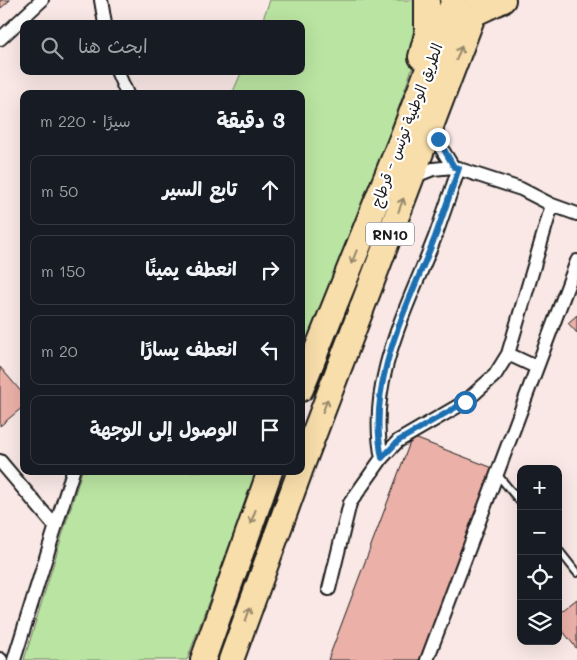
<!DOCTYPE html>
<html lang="ar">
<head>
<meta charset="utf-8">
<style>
  body { margin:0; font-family:Mali,"Playpen Sans Arabic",sans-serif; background:#20242c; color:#f1f3f6; direction:rtl }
  .controls { position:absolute; right:15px; bottom:15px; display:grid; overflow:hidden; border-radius:10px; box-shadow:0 5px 20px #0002 }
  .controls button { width:45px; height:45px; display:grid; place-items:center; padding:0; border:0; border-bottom:1px solid #363941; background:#171b24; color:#f1f3f6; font:25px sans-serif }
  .stop { position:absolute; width:15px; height:15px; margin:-11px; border:4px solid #1f6fb2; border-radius:50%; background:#fff }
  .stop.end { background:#1f6fb2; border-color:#fff; box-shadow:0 1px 5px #0008 }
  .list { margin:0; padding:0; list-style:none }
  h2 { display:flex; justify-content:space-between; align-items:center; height:65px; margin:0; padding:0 20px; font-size:21px }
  h2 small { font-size:16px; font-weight:400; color:#9ea1a6 }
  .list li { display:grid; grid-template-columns:32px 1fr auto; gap:15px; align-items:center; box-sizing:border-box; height:70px; margin:0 10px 10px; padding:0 10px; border:1px solid #363941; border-radius:10px }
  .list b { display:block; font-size:19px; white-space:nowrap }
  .list em { font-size:16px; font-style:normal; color:#9ea1a6 }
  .icon { flex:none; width:28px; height:28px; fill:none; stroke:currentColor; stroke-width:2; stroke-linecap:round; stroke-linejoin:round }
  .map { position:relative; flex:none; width:577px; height:660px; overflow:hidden; direction:ltr }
  .search { position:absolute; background:#171b24; box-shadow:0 5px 20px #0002; left:20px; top:20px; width:285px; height:55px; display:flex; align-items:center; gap:12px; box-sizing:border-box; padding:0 18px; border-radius:10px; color:#9ea1a6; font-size:19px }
  .panel { position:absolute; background:#171b24; box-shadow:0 5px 20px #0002; left:20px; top:90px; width:285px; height:385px; border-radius:10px; direction:rtl }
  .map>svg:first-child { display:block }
  .green { fill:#bae4a1; stroke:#6b805e }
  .building { fill:#ebb1a8; stroke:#1c1c1c }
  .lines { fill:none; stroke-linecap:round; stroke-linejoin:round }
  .lane-casing { stroke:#1c1c1c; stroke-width:10 }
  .street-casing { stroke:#1c1c1c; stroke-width:16 }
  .highway-casing { stroke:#1c1c1c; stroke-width:28 }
  .lane { stroke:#fff; stroke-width:6 }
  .street { stroke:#fff; stroke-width:12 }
  .highway { stroke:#f8deab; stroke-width:24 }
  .oneway { stroke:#95876b }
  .route { stroke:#1f6fb2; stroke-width:6 }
  .labels { text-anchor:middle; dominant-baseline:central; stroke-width:4.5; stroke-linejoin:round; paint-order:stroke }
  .shield { fill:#fff; stroke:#606060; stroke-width:1 }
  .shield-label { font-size:14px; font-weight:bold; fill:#1c1c1c }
  .street-label { font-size:15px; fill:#1c1c1c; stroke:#fff }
</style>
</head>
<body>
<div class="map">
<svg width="577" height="660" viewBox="0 0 577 660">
  <rect width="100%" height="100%" fill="#f9e8e5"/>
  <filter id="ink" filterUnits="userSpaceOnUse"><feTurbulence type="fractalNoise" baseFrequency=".02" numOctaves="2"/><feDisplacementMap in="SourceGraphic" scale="10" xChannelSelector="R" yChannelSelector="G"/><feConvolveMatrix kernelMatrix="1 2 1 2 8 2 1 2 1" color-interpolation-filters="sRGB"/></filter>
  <g filter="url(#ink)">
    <!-- green -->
    <path class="green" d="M270,0H423V36L387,142L301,359V94H232L242,71H301V24H261Z
      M82,471H257L187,660H24Z"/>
    <!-- building -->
    <path class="building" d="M0,0H10L1,8Z
      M577,315V333L568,323Z
      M0,367L24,395V406L0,426Z
      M412,437L493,468L420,660H328Z
      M577,599V649L558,625V614Z"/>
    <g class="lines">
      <defs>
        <path id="lane" d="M497,474L521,503
          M558,549L577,573"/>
        <path id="street" d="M101,0L105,24
          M0,39L42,0
          M117,71L127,94
          M435,124L440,146L453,167
          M413,177L433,169L453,167L521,189L552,205L577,214
          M508,354L536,367
          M382,458C366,381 408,307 435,237C443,215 451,191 459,168
          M0,461L55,526
          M329,589L350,503L382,458L398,441L465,402L495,375L508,354L552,205
          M0,659L1,660
          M14,660L73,471
          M427,660L577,261"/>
        <path id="highway" d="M475,13L503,0
          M421,57L427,34V0
          M301,389L400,143L454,0
          M301,468L479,0
          M203,660L270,471
          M231,660L300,471"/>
      </defs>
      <!-- lane casing -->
      <use href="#lane" class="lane-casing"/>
      <!-- street casing -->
      <use href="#street" class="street-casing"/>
      <!-- highway casing -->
      <use href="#highway" class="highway-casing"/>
      <!-- lane -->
      <use href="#lane" class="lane"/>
      <!-- street -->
      <use href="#street" class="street"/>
      <!-- highway -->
      <use href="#highway" class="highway"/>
    </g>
    <!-- one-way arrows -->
    <defs><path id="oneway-shaft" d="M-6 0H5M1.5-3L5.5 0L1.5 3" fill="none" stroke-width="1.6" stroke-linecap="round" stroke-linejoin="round" transform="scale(1.25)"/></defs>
    <g class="oneway">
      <use href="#oneway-shaft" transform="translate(459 53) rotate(-69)"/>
      <use href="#oneway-shaft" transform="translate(401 205) rotate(-69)"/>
      <use href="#oneway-shaft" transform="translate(354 257) rotate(112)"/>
      <use href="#oneway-shaft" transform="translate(325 406) rotate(-69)"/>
      <use href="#oneway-shaft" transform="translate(253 517) rotate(110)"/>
      <use href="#oneway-shaft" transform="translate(248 614) rotate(-70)"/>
    </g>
  </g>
  <g class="lines" filter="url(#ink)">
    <!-- route -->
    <path class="route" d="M438,139L454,167L459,168C451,191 443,215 435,237C408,306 366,381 382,458L398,441L465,402"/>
  </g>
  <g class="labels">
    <!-- shield labels -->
    <rect class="shield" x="366" y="222.5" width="48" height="23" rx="4"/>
    <g class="shield-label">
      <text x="390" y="234">RN10</text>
    </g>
    <!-- street labels -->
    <g class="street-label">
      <text transform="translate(406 125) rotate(-69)">الطريق الوطنية تونس - قرطاج</text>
    </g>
  </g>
</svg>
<div class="controls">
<button>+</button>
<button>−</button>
<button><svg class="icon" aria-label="locate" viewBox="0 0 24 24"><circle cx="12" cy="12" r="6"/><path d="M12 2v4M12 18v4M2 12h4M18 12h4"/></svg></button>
<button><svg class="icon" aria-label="layers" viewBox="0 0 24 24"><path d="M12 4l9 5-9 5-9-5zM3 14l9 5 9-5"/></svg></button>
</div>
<div class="stop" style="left:465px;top:402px"></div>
<div class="stop end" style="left:438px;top:139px"></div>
<div class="search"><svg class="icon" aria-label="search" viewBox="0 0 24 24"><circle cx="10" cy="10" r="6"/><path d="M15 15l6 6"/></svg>ابحث هنا</div>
<section class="panel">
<h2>3 دقيقة<small>سيرًا · 220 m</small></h2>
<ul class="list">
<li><svg class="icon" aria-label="ahead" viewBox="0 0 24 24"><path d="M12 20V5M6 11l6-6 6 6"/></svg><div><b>تابع السير</b></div><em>50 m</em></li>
<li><svg class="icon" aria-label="right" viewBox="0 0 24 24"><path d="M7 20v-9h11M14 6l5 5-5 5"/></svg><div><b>انعطف يمينًا</b></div><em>150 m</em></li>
<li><svg class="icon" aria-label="left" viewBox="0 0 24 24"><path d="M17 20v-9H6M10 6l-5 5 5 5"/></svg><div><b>انعطف يسارًا</b></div><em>20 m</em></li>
<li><svg class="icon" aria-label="arrive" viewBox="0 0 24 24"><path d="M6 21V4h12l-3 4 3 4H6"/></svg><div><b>الوصول إلى الوجهة</b></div></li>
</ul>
</section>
</div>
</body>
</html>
